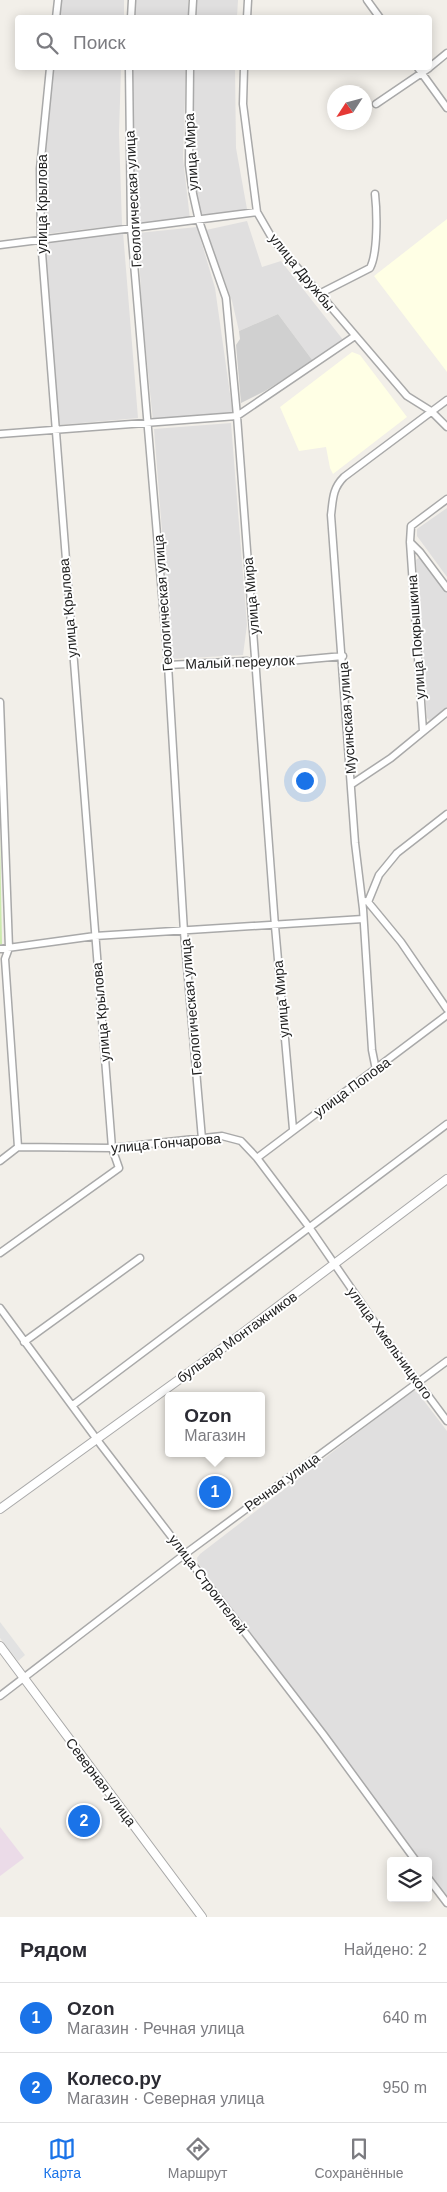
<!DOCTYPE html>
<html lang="ru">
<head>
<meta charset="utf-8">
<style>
  body { margin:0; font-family:Helvetica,sans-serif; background:#f2f2f3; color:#2b2b33 }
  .controls { position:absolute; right:15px; bottom:15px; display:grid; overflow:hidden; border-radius:5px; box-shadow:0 2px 12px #0003 }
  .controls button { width:45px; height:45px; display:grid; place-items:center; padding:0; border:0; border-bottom:1px solid #e1e1e2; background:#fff; color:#2b2b33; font:25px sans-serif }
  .compass { position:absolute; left:327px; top:85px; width:45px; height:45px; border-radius:50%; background:#fff; box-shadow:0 2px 12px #0003; rotate:234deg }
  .you { position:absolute; left:304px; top:780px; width:18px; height:18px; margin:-12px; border:4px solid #fff; border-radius:50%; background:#1a73e8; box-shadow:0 0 0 8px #1a73e833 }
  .badge { display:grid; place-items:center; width:32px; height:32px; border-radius:50%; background:#1a73e8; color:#fff; font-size:16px; font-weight:700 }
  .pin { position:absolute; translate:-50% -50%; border:2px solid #fff; box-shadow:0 1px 5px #0006 }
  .popup { position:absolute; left:165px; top:1392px; width:100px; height:65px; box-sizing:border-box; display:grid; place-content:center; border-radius:5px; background:#fff; filter:drop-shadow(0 1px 4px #0005); font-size:16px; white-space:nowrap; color:#7c7c81 }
  .popup b { font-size:19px; color:#2b2b33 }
  .popup::after { content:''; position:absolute; left:50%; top:100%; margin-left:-10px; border:10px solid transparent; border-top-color:#fff }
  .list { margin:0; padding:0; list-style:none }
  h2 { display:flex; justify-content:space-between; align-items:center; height:65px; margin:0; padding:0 20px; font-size:21px }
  h2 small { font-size:16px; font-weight:400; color:#7c7c81 }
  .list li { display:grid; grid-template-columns:32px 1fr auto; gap:15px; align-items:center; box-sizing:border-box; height:70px; padding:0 20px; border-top:1px solid #e1e1e2 }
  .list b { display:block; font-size:19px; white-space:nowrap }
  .list p { margin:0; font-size:16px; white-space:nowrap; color:#7c7c81 }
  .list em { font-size:16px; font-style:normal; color:#7c7c81 }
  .icon { flex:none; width:28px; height:28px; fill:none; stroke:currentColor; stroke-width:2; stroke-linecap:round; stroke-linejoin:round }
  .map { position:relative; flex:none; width:447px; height:1917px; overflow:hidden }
  .search { position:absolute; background:#fff; box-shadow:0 2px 12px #0003; left:15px; right:15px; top:15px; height:55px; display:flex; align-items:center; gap:12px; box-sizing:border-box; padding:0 18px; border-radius:5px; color:#7c7c81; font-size:19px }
  .sheet { height:205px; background:#fff }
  nav { display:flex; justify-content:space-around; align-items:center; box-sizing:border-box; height:70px; border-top:1px solid #e1e1e2; background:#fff; font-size:14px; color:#7c7c81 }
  nav a { display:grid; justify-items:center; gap:2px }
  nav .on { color:#1a73e8 }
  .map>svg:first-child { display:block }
  .residential { fill:#e0dfdf }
  .industrial { fill:#ebdbe8 }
  .education { fill:#ffffe5 }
  .religious { fill:#d0d0d0 }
  .grass { fill:#cdebb0 }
  .parking { fill:#e2e2e2 }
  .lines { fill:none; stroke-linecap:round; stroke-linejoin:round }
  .minor-casing { stroke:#a9a9a9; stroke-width:9 }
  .tertiary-casing { stroke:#a9a9a9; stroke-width:10 }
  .minor { stroke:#fff; stroke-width:6 }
  .tertiary { stroke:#fff; stroke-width:8 }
  .labels { text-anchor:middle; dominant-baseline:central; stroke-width:4; stroke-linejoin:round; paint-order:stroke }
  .street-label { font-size:14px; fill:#222; stroke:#fff }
</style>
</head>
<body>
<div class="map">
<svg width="447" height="1917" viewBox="0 0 447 1917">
  <rect width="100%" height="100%" fill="#f2efe9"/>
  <!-- residential -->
  <path class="residential" d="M62,0H124V17H60Z
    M136,0H188V17H135Z
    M196,0H238L237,17H195Z
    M54,68H121L119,133L122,225L45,234L43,172Z
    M132,68H186L183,158L190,219L136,224Z
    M193,68H235L236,148L247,209L202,217L195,189L192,133Z
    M247,221L262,267L281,261L344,341L313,361L278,314L239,331L232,301L206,230Z
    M197,227L215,288L233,415L153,421L142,313L138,233Z
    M123,232L138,418L59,425L45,243Z
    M231,423L247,625L243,655L172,659L154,429Z
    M447,508V577L417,536V529Z
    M421,556L447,592V711L432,723L427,718L416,560Z
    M413,1390L418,1393L447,1431V1898L428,1873V1861H419L198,1563L197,1558L200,1554Z"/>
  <!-- industrial -->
  <path class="industrial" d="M0,1827L24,1858L0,1876Z"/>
  <!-- education -->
  <path class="education" d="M447,219V372L374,276Z
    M352,352L360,355L407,417L333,474L330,468L326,447L299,451L280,407Z"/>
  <!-- religious -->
  <path class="religious" d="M278,314L313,361L265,391L241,403L236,345L240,339L239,331Z"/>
  <!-- grass -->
  <path class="grass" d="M0,833L2,944L0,945Z"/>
  <!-- parking -->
  <path class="parking" d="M0,1622L25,1655L18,1661L0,1638Z"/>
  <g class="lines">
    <defs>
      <path id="minor" d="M367,0L380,18
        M56,18L58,0
        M131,18L132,0
        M192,18L193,0
        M247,18L248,0
        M430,67L447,53
        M129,68L131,228L168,665L184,932L202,1139
        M190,68L189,165L193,194L199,221L226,298L237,416L275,926L293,1129
        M244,68L243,104L257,212L272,238L407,396L431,411L447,427
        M418,68L447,108
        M376,104L429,68
        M0,245L257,212
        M319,294L370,268C378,253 377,212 375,194
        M0,434L237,416L355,336
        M410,542L420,552L447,588
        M168,665L247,661L256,664L343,656
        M0,702L9,948L5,959L18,1147
        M423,731L410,542L411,526L447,499
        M352,784L391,758L447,712
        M362,900L368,902L401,942L447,1009
        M368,902L379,875L397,853L447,814
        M0,949L95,936L363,919
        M376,1070L372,1050L363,909L355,843L331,515C333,500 332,489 344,477L447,400
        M257,1158L447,1015
        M0,1161L18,1147L112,1148L222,1136L241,1141L257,1158L309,1227L386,1339L447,1421
        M0,1253L119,1168L112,1148L41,240L40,169L50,68
        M0,1308L101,1445L323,1734L416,1861
        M24,1342L140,1258
        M73,1405L447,1124
        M0,1696L185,1554L447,1361
        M428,1878L447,1903"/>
      <path id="tertiary" d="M0,1509L224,1347L447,1179
        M0,1646L202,1917"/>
    </defs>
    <!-- minor casing -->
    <use href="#minor" class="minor-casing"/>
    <!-- tertiary casing -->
    <use href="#tertiary" class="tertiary-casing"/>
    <!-- minor -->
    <use href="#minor" class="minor"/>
    <!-- tertiary -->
    <use href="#tertiary" class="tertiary"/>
  </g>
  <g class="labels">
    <!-- street labels -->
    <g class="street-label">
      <text transform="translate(191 152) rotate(-93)">улица Мира</text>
      <text transform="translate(133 199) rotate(-93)">Геологическая улица</text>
      <text transform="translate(42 204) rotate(-90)">улица Крылова</text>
      <text transform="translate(302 272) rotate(51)">улица Дружбы</text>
      <text transform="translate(251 596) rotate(-95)">улица Мира</text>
      <text transform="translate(163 603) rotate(-94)">Геологическая улица</text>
      <text transform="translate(68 608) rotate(-95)">улица Крылова</text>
      <text transform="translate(416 637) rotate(-94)">улица Покрышкина</text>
      <text transform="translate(240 662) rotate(-2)">Малый переулок</text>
      <text transform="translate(347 718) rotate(-94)">Мусинская улица</text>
      <text transform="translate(281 999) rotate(-95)">улица Мира</text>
      <text transform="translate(191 1007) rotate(-95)">Геологическая улица</text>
      <text transform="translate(101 1012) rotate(-95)">улица Крылова</text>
      <text transform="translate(352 1087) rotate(-36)">улица Попова</text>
      <text transform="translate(166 1143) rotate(-5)">улица Гончарова</text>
      <text transform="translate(237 1337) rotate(-36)">бульвар Монтажников</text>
      <text transform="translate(390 1343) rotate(54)">улица Хмельницкого</text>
      <text transform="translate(282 1482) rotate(-36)">Речная улица</text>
      <text transform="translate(208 1584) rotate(53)">улица Строителей</text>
      <text transform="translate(101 1782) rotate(53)">Северная улица</text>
    </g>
  </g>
</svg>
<div class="controls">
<button><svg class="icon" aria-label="layers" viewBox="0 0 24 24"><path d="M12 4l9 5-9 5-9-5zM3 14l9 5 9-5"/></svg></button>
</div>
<svg class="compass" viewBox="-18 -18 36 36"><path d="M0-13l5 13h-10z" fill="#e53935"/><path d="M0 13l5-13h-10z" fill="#7c7c81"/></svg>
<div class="you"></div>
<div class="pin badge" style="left:215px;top:1492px">1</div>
<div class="popup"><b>Ozon</b>Магазин</div>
<div class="pin badge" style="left:84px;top:1821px">2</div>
<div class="search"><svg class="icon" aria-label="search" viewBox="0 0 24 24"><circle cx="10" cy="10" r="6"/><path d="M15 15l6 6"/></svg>Поиск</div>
</div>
<section class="sheet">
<h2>Рядом<small>Найдено: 2</small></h2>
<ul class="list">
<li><span class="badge">1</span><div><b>Ozon</b><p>Магазин · Речная улица</p></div><em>640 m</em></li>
<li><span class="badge">2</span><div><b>Колесо.ру</b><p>Магазин · Северная улица</p></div><em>950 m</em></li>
</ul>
</section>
<nav>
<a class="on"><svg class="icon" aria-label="map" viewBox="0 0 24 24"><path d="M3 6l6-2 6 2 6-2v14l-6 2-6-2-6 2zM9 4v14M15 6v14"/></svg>Карта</a>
<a><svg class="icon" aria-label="directions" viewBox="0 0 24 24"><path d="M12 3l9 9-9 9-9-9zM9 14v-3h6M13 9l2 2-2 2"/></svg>Маршрут</a>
<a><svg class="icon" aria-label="saved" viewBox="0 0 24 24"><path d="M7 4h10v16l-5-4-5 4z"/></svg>Сохранённые</a>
</nav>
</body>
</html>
